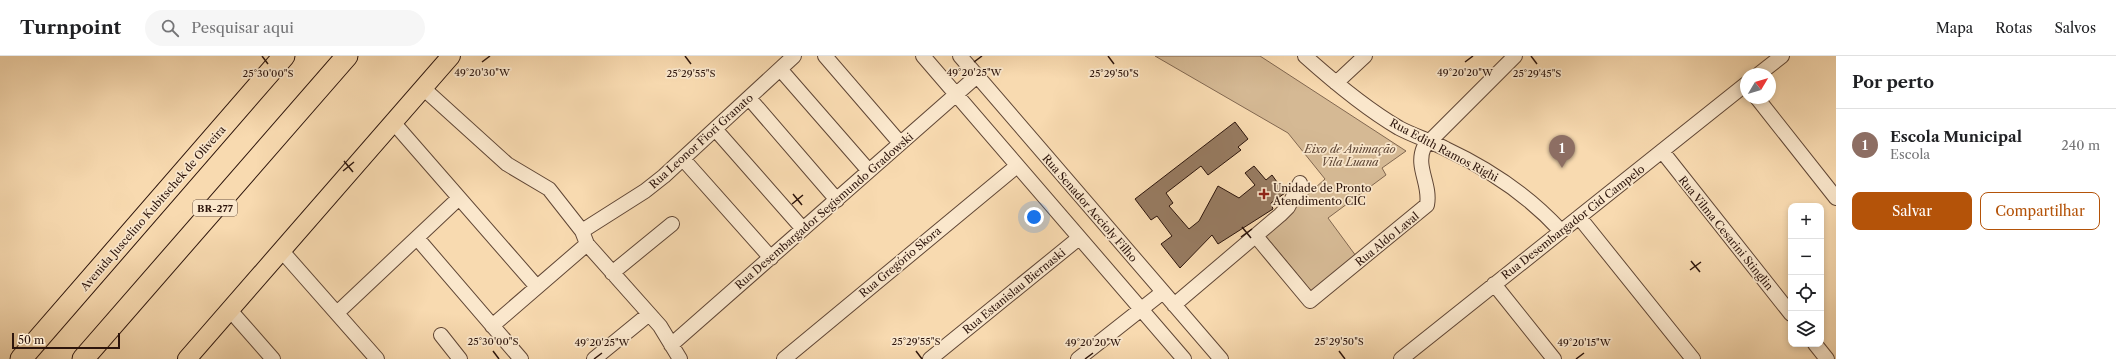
<!DOCTYPE html>
<html lang="pt">
<head>
<meta charset="utf-8">
<style>
  body { margin:0; font-family:"Libre Caslon Text",serif; background:#f6f6f6; color:#202124 }
  .controls { position:absolute; right:12px; bottom:12px; display:grid; overflow:hidden; border-radius:8px; box-shadow:0 2px 6px #0003 }
  .controls button { width:36px; height:36px; display:grid; place-items:center; padding:0; border:0; border-bottom:1px solid #e0e0e0; background:#fff; color:#202124; font:20px sans-serif }
  .compass { position:absolute; left:1740px; top:12px; width:36px; height:36px; border-radius:50%; background:#fff; box-shadow:0 2px 6px #0003; rotate:52deg }
  .scale { position:absolute; left:12px; bottom:10px; width:108px; box-sizing:border-box; padding-left:4px; border:2px solid #2d150c; border-top:0; font-size:11px; line-height:14px; white-space:nowrap; color:#2d150c; -webkit-text-stroke:3px #fae7cc; paint-order:stroke }
  .you { position:absolute; left:1034px; top:161px; width:14px; height:14px; margin:-10px; border:3px solid #fff; border-radius:50%; background:#1a73e8; box-shadow:0 0 0 6px #1a73e833 }
  .badge { display:grid; place-items:center; width:26px; height:26px; border-radius:50%; background:#b45309; color:#fff; font-size:13px; font-weight:700 }
  .pin { position:absolute; translate:-50% -33px; filter:drop-shadow(0 1px 2px #0008) }
  .pin::after { content:''; position:absolute; top:21px; width:14px; height:12px; background:inherit; clip-path:polygon(0 0,100% 0,50% 100%) }
  .list { margin:0; padding:0; list-style:none }
  h2 { display:flex; justify-content:space-between; align-items:center; height:52px; margin:0; padding:0 16px; font-size:17px }
  h2 small { font-size:13px; font-weight:400; color:#757577 }
  .list li { display:grid; grid-template-columns:26px 1fr auto; gap:12px; align-items:center; box-sizing:border-box; height:72px; padding:0 16px; border-top:1px solid #e0e0e0 }
  .list b { display:block; font-size:15px; white-space:nowrap }
  .list p { margin:0; font-size:13px; white-space:nowrap; color:#757577 }
  .list em { font-size:13px; font-style:normal; color:#757577 }
  .actions { display:flex; gap:8px; padding:12px 16px }
  .actions a { flex:1; padding:9px 0; border:1px solid #b45309; border-radius:8px; text-align:center; font-size:14px; color:#b45309 }
  .actions .main { background:#b45309; color:#fff }
  .icon { flex:none; width:22px; height:22px; fill:none; stroke:currentColor; stroke-width:2; stroke-linecap:round; stroke-linejoin:round }
  .map { position:relative; flex:none; width:1836px; height:303px; overflow:hidden }
  header { display:flex; align-items:center; gap:24px; box-sizing:border-box; height:56px; padding:0 20px; background:#fff; border-bottom:1px solid #e0e0e0 }
  header strong { font-size:19px }
  nav { display:flex; gap:22px; margin-inline-start:auto; font-size:14px }
  .search { width:280px; height:36px; background:#f6f6f6; display:flex; align-items:center; gap:10px; box-sizing:border-box; padding:0 14px; border-radius:22px; color:#757577; font-size:15px }
  main { display:flex }
  aside { flex:1; background:#fff }
  .map>svg:first-child { display:block }
  .green { fill:#d5b994; stroke:#816750 }
  .building { fill:#977b61; stroke:#2d150c }
  .lines { fill:none; stroke-linecap:round; stroke-linejoin:round }
  .minor-casing { stroke:#604635; stroke-width:16 }
  .major-casing { stroke:#2d150c; stroke-width:20 }
  .highway-casing { stroke:#2d150c; stroke-width:23 }
  .minor { stroke:#fae7cc; stroke-width:14 }
  .major { stroke:#f8dab0; stroke-width:18 }
  .highway { stroke:#f8dab0; stroke-width:21 }
  .ticks { fill:none; stroke:#2d150c; stroke-width:1.5 }
  .poi-dot { fill:#8f2418; stroke:#fae7cc; stroke-width:1.5 }
  .labels { text-anchor:middle; dominant-baseline:central; stroke-width:3.5; stroke-linejoin:round; paint-order:stroke }
  .shield { fill:#fae7cc; stroke:#6a5446; stroke-width:1 }
  .shield-label { font-size:10px; font-weight:bold; fill:#2d150c }
  .street-label { font-size:11px; fill:#2d150c; stroke:#fae7cc }
  .park-label { font-size:11px; font-style:italic; fill:#5f4635; stroke:#fae7cc }
  .poi-label { font-size:11px; fill:#2d150c; stroke:#fae7cc; text-anchor:start }
  .ticks-label { font-size:10px; text-anchor:middle; fill:#2d150c; stroke:#fae7cc; stroke-width:3.5; stroke-linejoin:round; paint-order:stroke }
</style>
</head>
<body>
<header>
<strong>Turnpoint</strong>
<div class="search"><svg class="icon" aria-label="search" viewBox="0 0 24 24"><circle cx="10" cy="10" r="6"/><path d="M15 15l6 6"/></svg>Pesquisar aqui</div>
<nav><a>Mapa</a><a>Rotas</a><a>Salvos</a></nav>
</header>
<main>
<div class="map">
<svg width="1836" height="303" viewBox="0 0 1836 303">
  <rect width="100%" height="100%" fill="#f8dab0"/>
  <filter id="stains"><feTurbulence type="fractalNoise" baseFrequency=".005" numOctaves="4"/><feColorMatrix values="0 0 0 0 .2 0 0 0 0 .09 0 0 0 0 .02 0 0 0 .5 -.17"/></filter>
  <radialGradient id="worn" r=".72"><stop offset=".6" stop-color="#630" stop-opacity="0"/><stop offset="1" stop-color="#630" stop-opacity=".3"/></radialGradient>
  <!-- green -->
  <path class="green" d="M1155,0H1260L1406,95L1382,112L1386,119L1328,162L1356,200L1311,235L1264,178L1325,123L1288,77Z"/>
  <!-- building -->
  <path class="building" d="M1235,66L1248,83L1238,91L1241,94L1208,119L1201,110L1166,137L1173,147L1169,150L1189,173L1199,165L1218,130L1239,142L1255,129L1245,117L1254,110L1266,124L1272,119L1285,137L1271,147L1273,153L1218,188L1212,179L1180,212L1161,188L1172,180L1157,160L1151,164L1135,143Z"/>
  <g class="lines">
    <defs>
      <path id="minor" d="M825,0L900,87
        M923,0L1184,303
        M960,0L1221,303
        M1305,0C1334,26 1365,52 1399,72C1414,80 1431,85 1446,93C1491,114 1528,139 1561,175
        M780,13L869,115
        M1759,18L1782,0
        M1336,27L1365,0
        M423,32L507,108L549,133L582,175L587,188L660,270L680,303
        M749,42L837,144
        M1757,42L1836,142
        M393,66L537,231
        M715,73L803,173
        M1662,95L1791,258
        M683,103L771,202
        M1579,161L1693,303
        M582,175L645,135L664,120L794,0
        M417,182L521,303
        M1260,185L1310,245L1427,149C1431,128 1415,111 1424,91L1515,0
        M281,194L377,303
        M612,217L672,168
        M1494,228L1554,303
        M1174,249L1280,159L1288,151L1300,127
        M229,253L273,303
        M337,257L459,142
        M492,270L587,188
        M441,279L460,303
        M1815,288L1827,303
        M671,289L977,20
        M594,303L649,258
        M784,303L1017,110
        M930,303L1079,182
        M1078,303L1163,236
        M1401,303L1746,28"/>
      <path id="major" d="M187,303L451,0"/>
      <path id="highway" d="M21,303L284,0
        M83,303L347,0"/>
    </defs>
    <!-- minor casing -->
    <use href="#minor" class="minor-casing"/>
    <!-- major casing -->
    <use href="#major" class="major-casing"/>
    <!-- highway casing -->
    <use href="#highway" class="highway-casing"/>
    <!-- minor -->
    <use href="#minor" class="minor"/>
    <!-- major -->
    <use href="#major" class="major"/>
    <!-- highway -->
    <use href="#highway" class="highway"/>
  </g>
  <!-- ticks -->
  <path class="ticks" d="M262,0L268,8M685,0L691,8M1108,0L1114,8M1531,0L1537,8M482,6L490,0M974,6L982,0M1465,6L1473,0M344,105L353,116M343,115L354,106M793,138L802,149M792,148L803,139M1242,171L1251,182M1241,181L1252,173M1691,205L1700,216M1690,214L1701,206M493,295L499,303M916,295L922,303M1339,295L1345,303M594,303L602,297M1085,303L1093,297M1576,303L1584,297"/>
  <!-- markers -->
  <path class="poi-dot" d="M1262 132h4v4h4v4h-4v4h-4v-4h-4v-4h4z"/>
  <g class="labels">
    <!-- shield labels -->
    <rect class="shield" x="193" y="144" width="44" height="16" rx="3"/>
    <g class="shield-label">
      <text x="215" y="152">BR-277</text>
    </g>
    <!-- street labels -->
    <g class="street-label">
      <text transform="translate(701 85) rotate(-42)">Rua Leonor Fiori Granato</text>
      <text transform="translate(1444 94) rotate(28)">Rua Edith Ramos Righi</text>
      <text transform="translate(153 152) rotate(-49)">Avenida Juscelino Kubitschek de Oliveira</text>
      <text transform="translate(1090 152) rotate(49)">Rua Senador Accioly Filho</text>
      <text transform="translate(824 155) rotate(-41)">Rua Desembargador Segismundo Gradowski</text>
      <text transform="translate(1573 166) rotate(-38)">Rua Desembargador Cid Campelo</text>
      <text transform="translate(1726 177) rotate(51)">Rua Vilma Cesarini Stinglin</text>
      <text transform="translate(1387 183) rotate(-39)">Rua Aldo Laval</text>
      <text transform="translate(900 206) rotate(-40)">Rua Gregório Skora</text>
      <text transform="translate(1014 235) rotate(-39)">Rua Estanislau Biernaski</text>
    </g>
    <!-- park labels -->
    <g class="park-label">
      <text x="1350" y="93">Eixo de Animação<tspan x="1350" dy="13">Vila Luana</tspan></text>
    </g>
    <!-- poi labels -->
    <g class="poi-label">
      <text x="1273" y="132">Unidade de Pronto<tspan x="1273" dy="13">Atendimento CIC</tspan></text>
    </g>
  </g>
  <g class="ticks-label">
    <text x="974" y="20">49°20'25"W</text>
    <text x="1465" y="20">49°20'20"W</text>
    <text x="482" y="20">49°20'30"W</text>
    <text x="268" y="21">25°30'00"S</text>
    <text x="691" y="21">25°29'55"S</text>
    <text x="1114" y="21">25°29'50"S</text>
    <text x="1537" y="21">25°29'45"S</text>
    <text x="493" y="289">25°30'00"S</text>
    <text x="916" y="289">25°29'55"S</text>
    <text x="1339" y="289">25°29'50"S</text>
    <text x="602" y="290">49°20'25"W</text>
    <text x="1093" y="290">49°20'20"W</text>
    <text x="1584" y="290">49°20'15"W</text>
  </g>
  <rect width="100%" height="100%" filter="url(#stains)"/>
  <rect width="100%" height="100%" fill="url(#worn)"/>
</svg>
<div class="controls">
<button>+</button>
<button>−</button>
<button><svg class="icon" aria-label="locate" viewBox="0 0 24 24"><circle cx="12" cy="12" r="6"/><path d="M12 2v4M12 18v4M2 12h4M18 12h4"/></svg></button>
<button><svg class="icon" aria-label="layers" viewBox="0 0 24 24"><path d="M12 4l9 5-9 5-9-5zM3 14l9 5 9-5"/></svg></button>
</div>
<svg class="compass" viewBox="-18 -18 36 36"><path d="M0-13l5 13h-10z" fill="#e53935"/><path d="M0 13l5-13h-10z" fill="#757577"/></svg>
<div class="scale">50 m</div>
<div class="you"></div>
<div class="pin badge" style="left:1562px;top:112px;background:#8d6e63">1</div>
</div>
<aside>
<h2>Por perto<small></small></h2>
<ul class="list">
<li><span class="badge" style="background:#8d6e63">1</span><div><b>Escola Municipal</b><p>Escola</p></div><em>240 m</em></li>
</ul>
<div class="actions"><a class="main">Salvar</a><a>Compartilhar</a></div>
</aside>
</main>
</body>
</html>
